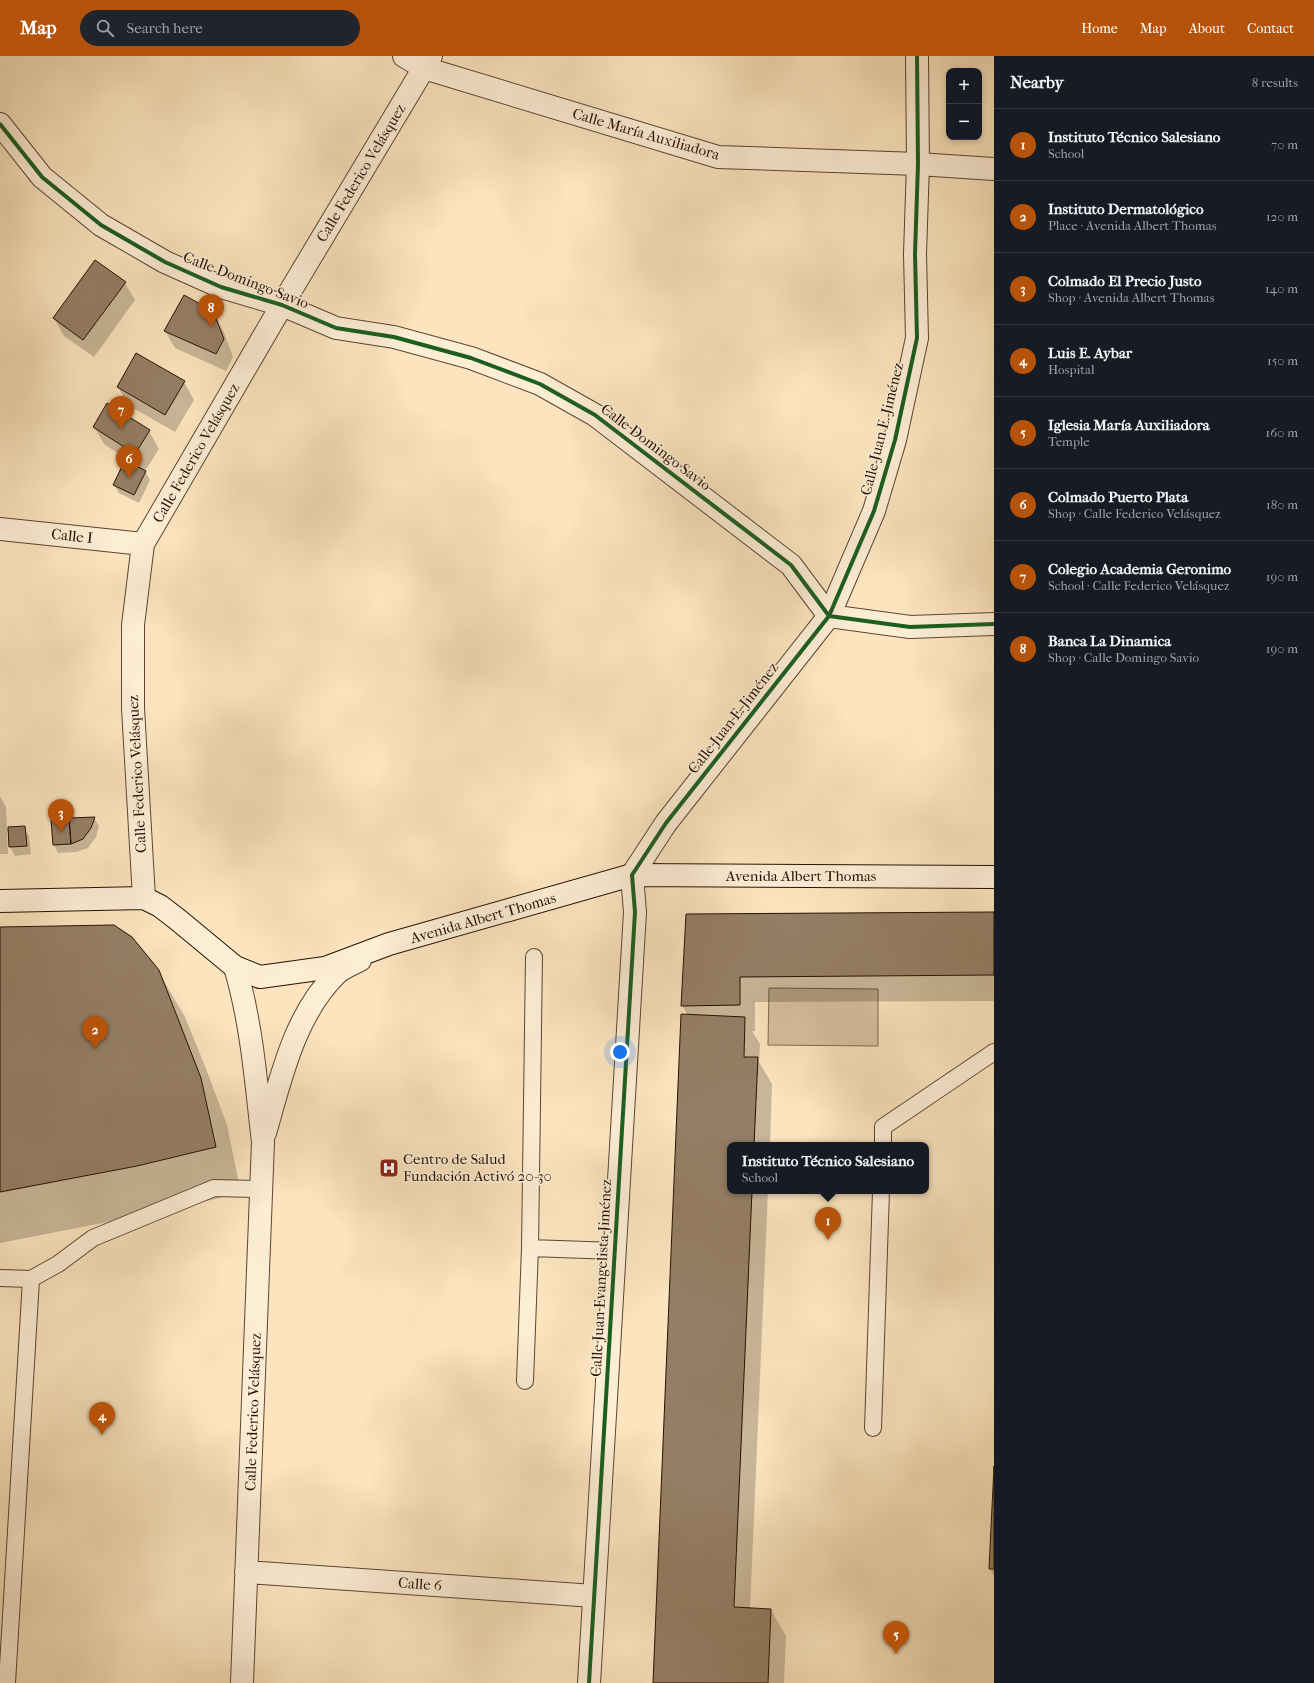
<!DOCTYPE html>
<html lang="en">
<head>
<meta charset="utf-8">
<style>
  body { margin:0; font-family:"IM FELL French Canon",serif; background:#20242c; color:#f1f3f6 }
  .controls { position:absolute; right:12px; top:12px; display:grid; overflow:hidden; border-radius:8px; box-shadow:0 2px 6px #0003 }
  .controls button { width:36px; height:36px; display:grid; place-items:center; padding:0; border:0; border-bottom:1px solid #363941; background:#171b24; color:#f1f3f6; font:20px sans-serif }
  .you { position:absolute; left:620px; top:996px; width:14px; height:14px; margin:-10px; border:3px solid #fff; border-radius:50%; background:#1a73e8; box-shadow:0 0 0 6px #1a73e833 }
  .badge { display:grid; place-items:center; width:26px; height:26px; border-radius:50%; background:#b45309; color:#fff; font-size:13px; font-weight:700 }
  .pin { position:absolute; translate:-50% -33px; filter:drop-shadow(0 1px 2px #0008) }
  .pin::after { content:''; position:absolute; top:21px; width:14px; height:12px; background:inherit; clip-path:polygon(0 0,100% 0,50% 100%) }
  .popup { position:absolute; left:727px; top:1086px; width:202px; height:52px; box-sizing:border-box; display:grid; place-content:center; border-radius:8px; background:#171b24; filter:drop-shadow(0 1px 3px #0005); font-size:13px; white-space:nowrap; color:#9ea1a6 }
  .popup b { font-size:15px; color:#f1f3f6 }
  .popup::after { content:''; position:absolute; left:50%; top:100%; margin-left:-8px; border:8px solid transparent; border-top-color:#171b24 }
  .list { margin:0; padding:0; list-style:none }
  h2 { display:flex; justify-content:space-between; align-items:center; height:52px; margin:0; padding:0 16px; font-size:17px }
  h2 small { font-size:13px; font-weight:400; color:#9ea1a6 }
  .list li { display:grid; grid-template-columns:26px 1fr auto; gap:12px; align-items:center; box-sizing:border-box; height:72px; padding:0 16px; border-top:1px solid #363941 }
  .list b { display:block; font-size:15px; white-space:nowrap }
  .list p { margin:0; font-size:13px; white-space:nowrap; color:#9ea1a6 }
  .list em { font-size:13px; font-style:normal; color:#9ea1a6 }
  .icon { flex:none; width:22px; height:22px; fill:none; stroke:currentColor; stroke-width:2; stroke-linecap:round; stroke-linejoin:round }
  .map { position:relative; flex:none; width:994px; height:1627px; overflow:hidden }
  header { display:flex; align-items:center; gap:24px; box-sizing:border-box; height:56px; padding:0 20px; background:#b45309; color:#fff }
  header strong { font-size:19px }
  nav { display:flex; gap:22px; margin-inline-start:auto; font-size:14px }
  .search { width:280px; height:36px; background:#20242c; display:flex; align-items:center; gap:10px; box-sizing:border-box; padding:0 14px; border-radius:22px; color:#9ea1a6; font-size:15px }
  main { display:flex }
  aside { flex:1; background:#171b24 }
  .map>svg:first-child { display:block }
  .green { fill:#d7c09e; stroke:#7e6851 }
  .shadow { fill:#0003 }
  .building { fill:#957e65; stroke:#261004 }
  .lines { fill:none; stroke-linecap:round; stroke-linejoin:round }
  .service-casing { stroke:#5b4532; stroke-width:18 }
  .minor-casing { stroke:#5b4532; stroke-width:24 }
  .secondary-casing { stroke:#261004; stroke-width:24 }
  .service { stroke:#fcedd5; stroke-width:16 }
  .minor { stroke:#fcedd5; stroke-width:22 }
  .secondary { stroke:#fcedd5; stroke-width:22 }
  .cycleway-casing { stroke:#fcedd5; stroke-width:6 }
  .cycleway { stroke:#1b5e20; stroke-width:4 }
  .labels { text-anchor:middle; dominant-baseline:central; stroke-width:3; stroke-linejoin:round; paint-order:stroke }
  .street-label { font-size:15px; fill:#261004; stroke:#fcedd5 }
  .poi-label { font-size:15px; fill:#261004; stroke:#fcedd5; text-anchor:start }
</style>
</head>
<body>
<header>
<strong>Map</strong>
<div class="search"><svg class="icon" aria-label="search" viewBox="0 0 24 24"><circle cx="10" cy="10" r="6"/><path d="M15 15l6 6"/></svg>Search here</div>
<nav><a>Home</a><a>Map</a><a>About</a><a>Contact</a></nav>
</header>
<main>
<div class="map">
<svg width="994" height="1627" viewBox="0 0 994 1627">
  <rect width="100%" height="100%" fill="#fbe4be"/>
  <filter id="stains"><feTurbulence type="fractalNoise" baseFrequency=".005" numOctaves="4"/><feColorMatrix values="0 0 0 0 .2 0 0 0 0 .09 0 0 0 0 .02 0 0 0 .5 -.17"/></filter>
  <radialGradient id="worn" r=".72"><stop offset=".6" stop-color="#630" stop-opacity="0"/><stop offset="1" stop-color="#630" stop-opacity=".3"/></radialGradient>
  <!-- green -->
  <path class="green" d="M769,932L878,933V990L768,989Z"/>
  <!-- shadow -->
  <path class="shadow" d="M125,227L135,244L94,301L64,280L54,262Z
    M213,256L223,274L233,301L226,315L175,292L165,275Z
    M184,326L194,344L175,376L128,349L118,331Z
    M94,371L149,375L159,393L145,415L150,424L139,447L119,437L114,429L139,411L104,388Z
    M0,740L6,751L7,772L24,771L29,780L31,798L15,800L10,791L9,776H7L8,798H0Z
    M94,762L99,770L96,781L88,792L76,796L58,797L54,789Z
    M994,857V945L755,946V975H752L760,988L759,1006L772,1028L770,1089H730V1135H768L750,1553L771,1554L786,1580L784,1627H654L688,960L682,949L686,859Z
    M0,872L158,915L185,961L205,1010L227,1069L241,1137L164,1155L0,1187Z
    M994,1428V1520L990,1513Z"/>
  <!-- building -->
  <path class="building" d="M95,204L126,226L83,284L53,262Z
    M184,239L213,255L224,283L216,298L164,275Z
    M136,297L185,325L165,359L117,331Z
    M107,347L150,374L135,398L93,371Z
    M125,404L146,415L134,439L113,429Z
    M95,761L91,772L83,783L71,788L69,762Z
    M69,762L71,788L53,789L51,764Z
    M25,770L27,790L9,791L8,771Z
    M994,856V919L740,921V949L681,950L686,858Z
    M114,869L132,881L159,914L201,1022L216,1091L137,1110L0,1136V871Z
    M681,958L745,961L744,1001H758L754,1089H730V1135H752L734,1551L771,1553L768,1627H653Z
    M994,1410V1513H989Z"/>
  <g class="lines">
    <defs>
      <path id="service" d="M883,1089V1071L994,996
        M530,1192L615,1195
        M0,1222L31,1223L58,1208L93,1182L214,1132L261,1133
        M525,1325L530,1192L534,901
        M873,1372L881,1135
        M7,1627L31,1223"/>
      <path id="minor" d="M404,0L424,12L718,101L918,108L994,113
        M0,68L42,121L101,169L165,206L221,231L282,249L336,272L394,281L471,302L540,328L595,359L791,509L829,560L910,571L994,568
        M0,473L143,488
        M144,842L133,652V569L143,488L282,249L431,0
        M235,911C252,968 256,1027 263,1086L242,1627
        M265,1077C281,1022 294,960 336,918C342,912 353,908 360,904
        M246,1516L594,1540
        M589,1627L635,856L632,819L666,767L829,560L874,455L895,384L917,282L915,198L918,108L917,0"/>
      <path id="secondary" d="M0,845L144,842L160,850L177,863L235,911L260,921L325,912L389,888L632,819L994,821"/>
    </defs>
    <!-- service casing -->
    <use href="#service" class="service-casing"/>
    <!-- minor casing -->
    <use href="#minor" class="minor-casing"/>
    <!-- secondary casing -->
    <use href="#secondary" class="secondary-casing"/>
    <!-- service -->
    <use href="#service" class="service"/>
    <!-- minor -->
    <use href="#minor" class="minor"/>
    <!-- secondary -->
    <use href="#secondary" class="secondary"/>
    <defs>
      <path id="cycleway" d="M0,68L42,121L101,169L165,206L221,231L282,249L336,272L394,281L471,302L540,328L595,359L791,509L829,560L910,571L994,568
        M589,1627L635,856L632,819L666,767L829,560L874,455L895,384L917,282L915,198L918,108L917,0"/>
    </defs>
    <!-- cycleway casing -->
    <use href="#cycleway" class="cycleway-casing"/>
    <!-- cycleway -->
    <use href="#cycleway" class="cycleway"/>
  </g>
  <!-- icons -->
  <defs>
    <symbol id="hospital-square" viewBox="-11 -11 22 22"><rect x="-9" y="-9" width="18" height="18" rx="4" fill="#8f2418" stroke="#fcedd5"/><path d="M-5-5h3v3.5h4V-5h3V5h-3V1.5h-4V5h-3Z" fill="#fff"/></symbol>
  </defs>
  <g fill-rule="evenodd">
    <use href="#hospital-square" x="378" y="1101" width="22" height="22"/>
  </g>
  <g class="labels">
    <!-- street labels -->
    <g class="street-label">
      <text transform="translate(646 78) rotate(16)">Calle María Auxiliadora</text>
      <text transform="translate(361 117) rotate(-59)">Calle Federico Velásquez</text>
      <text transform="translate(246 224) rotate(21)">Calle Domingo Savio</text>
      <text transform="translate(882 373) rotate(-76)">Calle Juan E. Jiménez</text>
      <text transform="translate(656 391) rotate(37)">Calle Domingo Savio</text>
      <text transform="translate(196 397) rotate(-60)">Calle Federico Velásquez</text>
      <text transform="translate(72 480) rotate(6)">Calle I</text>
      <text transform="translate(733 662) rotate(-52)">Calle Juan E. Jiménez</text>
      <text transform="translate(137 718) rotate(-93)">Calle Federico Velásquez</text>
      <text x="801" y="820">Avenida Albert Thomas</text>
      <text transform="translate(483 862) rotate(-16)">Avenida Albert Thomas</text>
      <text transform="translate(601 1222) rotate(-87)">Calle Juan Evangelista Jiménez</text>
      <text transform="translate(253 1356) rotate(-88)">Calle Federico Velásquez</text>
      <text transform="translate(420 1528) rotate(4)">Calle 6</text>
    </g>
    <!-- poi labels -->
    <g class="poi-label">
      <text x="403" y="1103">Centro de Salud<tspan x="403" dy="17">Fundación Activó 20-30</tspan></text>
    </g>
  </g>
  <rect width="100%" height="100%" filter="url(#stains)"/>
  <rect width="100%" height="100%" fill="url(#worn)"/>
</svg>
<div class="controls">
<button>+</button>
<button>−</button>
</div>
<div class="you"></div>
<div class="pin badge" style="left:828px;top:1184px">1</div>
<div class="popup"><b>Instituto Técnico Salesiano</b>School</div>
<div class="pin badge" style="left:95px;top:993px">2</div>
<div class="pin badge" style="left:61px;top:776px">3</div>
<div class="pin badge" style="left:102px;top:1379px">4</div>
<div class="pin badge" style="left:896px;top:1598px">5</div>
<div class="pin badge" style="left:129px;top:422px">6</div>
<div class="pin badge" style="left:121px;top:373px">7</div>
<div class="pin badge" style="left:211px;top:271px">8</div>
</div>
<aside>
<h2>Nearby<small>8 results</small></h2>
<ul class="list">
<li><span class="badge">1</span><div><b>Instituto Técnico Salesiano</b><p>School</p></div><em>70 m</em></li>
<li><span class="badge">2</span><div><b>Instituto Dermatológico</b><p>Place · Avenida Albert Thomas</p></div><em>120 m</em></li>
<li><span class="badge">3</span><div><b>Colmado El Precio Justo</b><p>Shop · Avenida Albert Thomas</p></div><em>140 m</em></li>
<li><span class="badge">4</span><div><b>Luis E. Aybar</b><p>Hospital</p></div><em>150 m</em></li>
<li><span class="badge">5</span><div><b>Iglesia María Auxiliadora</b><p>Temple</p></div><em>160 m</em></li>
<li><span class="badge">6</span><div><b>Colmado Puerto Plata</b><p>Shop · Calle Federico Velásquez</p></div><em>180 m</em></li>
<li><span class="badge">7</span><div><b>Colegio Academia Geronimo</b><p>School · Calle Federico Velásquez</p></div><em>190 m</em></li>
<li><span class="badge">8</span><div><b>Banca La Dinamica</b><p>Shop · Calle Domingo Savio</p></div><em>190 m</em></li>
</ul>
</aside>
</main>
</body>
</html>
